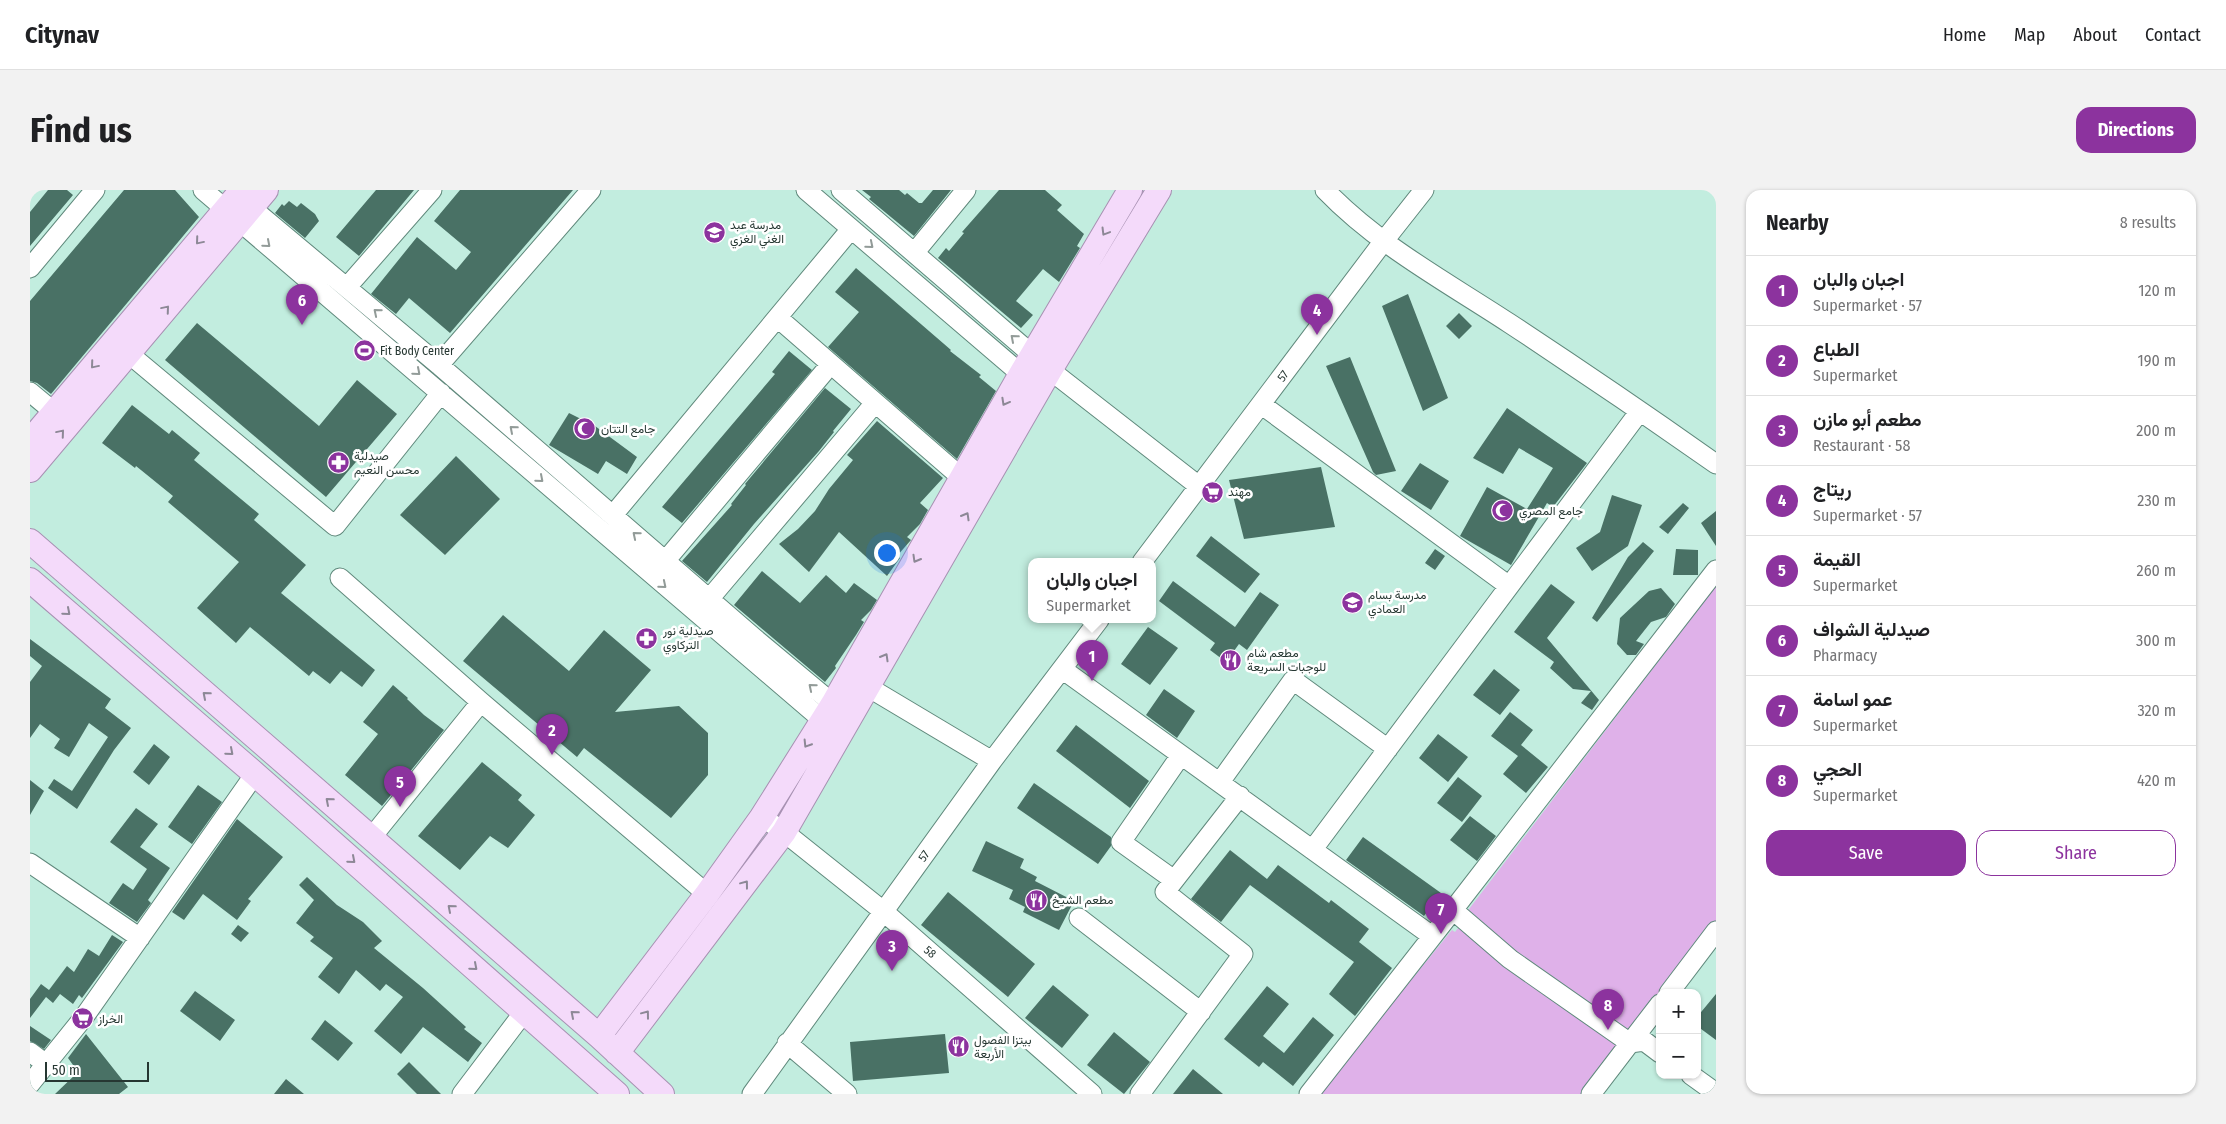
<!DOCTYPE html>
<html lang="en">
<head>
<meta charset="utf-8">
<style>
  body { margin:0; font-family:"Fira Sans Condensed",Vazirmatn,sans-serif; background:#f2f2f2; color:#202124 }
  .controls { position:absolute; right:15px; bottom:15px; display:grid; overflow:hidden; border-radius:10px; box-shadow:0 1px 4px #0004 }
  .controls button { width:45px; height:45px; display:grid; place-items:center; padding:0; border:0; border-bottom:1px solid #e0e0e0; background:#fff; color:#202124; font:25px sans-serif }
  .scale { position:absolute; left:15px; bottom:12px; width:104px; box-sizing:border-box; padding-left:5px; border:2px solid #263732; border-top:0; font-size:14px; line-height:18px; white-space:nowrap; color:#263732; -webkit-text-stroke:4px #fff; paint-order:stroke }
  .you { position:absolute; left:856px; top:362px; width:18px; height:18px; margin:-12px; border:4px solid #fff; border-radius:50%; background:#1a73e8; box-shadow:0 0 0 8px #1a73e833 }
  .badge { display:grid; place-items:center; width:32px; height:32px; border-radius:50%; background:#8c339e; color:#fff; font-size:16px; font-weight:700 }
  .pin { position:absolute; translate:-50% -41px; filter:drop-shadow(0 1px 2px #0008) }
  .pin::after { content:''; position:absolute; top:26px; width:18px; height:15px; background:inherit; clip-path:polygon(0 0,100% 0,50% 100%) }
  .popup { position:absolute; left:998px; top:368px; width:128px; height:65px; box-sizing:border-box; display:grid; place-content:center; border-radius:10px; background:#fff; filter:drop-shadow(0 1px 4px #0005); font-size:16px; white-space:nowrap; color:#757577 }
  .popup b { font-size:19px; color:#202124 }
  .popup::after { content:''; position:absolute; left:50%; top:100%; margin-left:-10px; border:10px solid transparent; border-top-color:#fff }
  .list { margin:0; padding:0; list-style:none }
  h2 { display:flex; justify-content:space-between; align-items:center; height:65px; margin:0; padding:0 20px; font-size:21px }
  h2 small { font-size:16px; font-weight:400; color:#757577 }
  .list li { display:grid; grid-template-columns:32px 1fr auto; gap:15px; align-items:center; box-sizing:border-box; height:70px; padding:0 20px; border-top:1px solid #e0e0e0 }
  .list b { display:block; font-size:19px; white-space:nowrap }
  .list p { margin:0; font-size:16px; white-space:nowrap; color:#757577 }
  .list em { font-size:16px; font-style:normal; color:#757577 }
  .actions { display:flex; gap:10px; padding:15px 20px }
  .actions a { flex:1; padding:11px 0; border:1px solid #8c339e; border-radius:15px; text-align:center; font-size:18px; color:#8c339e }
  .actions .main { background:#8c339e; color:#fff }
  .map { position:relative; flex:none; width:1686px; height:904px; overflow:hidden; border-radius:15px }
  header { display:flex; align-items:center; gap:30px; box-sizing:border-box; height:70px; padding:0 25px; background:#fff; border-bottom:1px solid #e0e0e0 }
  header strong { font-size:24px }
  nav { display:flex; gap:28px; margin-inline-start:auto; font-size:18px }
  .intro { display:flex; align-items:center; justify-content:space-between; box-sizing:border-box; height:120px; padding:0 30px }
  h1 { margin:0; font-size:35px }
  .button { padding:12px 22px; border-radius:15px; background:#8c339e; color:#fff; font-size:18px; font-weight:700 }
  main { display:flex; gap:30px; padding:0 30px }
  aside { flex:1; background:#fff; border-radius:15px; box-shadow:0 1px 4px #0004 }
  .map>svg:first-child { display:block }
  .green { fill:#dfb1e9 }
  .building { fill:#497165 }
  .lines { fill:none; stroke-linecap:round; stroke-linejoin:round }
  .minor-casing { stroke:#60897c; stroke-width:21 }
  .major-casing { stroke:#a791b2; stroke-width:26 }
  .minor { stroke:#fff; stroke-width:19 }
  .major { stroke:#f4dafa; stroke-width:24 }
  .oneway { stroke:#8d8896 }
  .oneway2 { stroke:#929b98 }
  .labels { text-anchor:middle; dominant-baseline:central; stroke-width:5; stroke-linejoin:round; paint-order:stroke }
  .poi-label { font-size:12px; fill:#263732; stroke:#fff; text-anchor:start }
  .street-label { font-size:12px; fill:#263732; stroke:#fff }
</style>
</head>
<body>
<header>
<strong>Citynav</strong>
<nav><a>Home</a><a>Map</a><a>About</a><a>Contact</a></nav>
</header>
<div class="intro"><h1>Find us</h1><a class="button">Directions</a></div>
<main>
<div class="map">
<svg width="1686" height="904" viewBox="0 0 1686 904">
  <rect width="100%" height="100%" fill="#c2eddf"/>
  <!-- green -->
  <path class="green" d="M1686,396V737L1634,803H1630V809L1599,847L1485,764L1436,723Z
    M1432,733L1594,857L1556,904H1288L1422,740L1425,742Z"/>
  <!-- building -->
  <path class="building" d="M18,0H37L43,5L0,56V22Z
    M94,0H145L169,27L21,204L7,193L0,191V111Z
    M346,0H384L329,66L306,47Z
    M430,0H543L420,143L379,108L366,124L341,104L387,47L426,80L441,62L404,31Z
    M832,0H869L875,5L877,3L889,13H892L903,0H921L884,46L839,9L841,7Z
    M969,0H1015L1032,15L1027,20L1054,44L1047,56L1050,58L1029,92L1013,79L986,111L1003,125L991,138L908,68L916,58L919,61L934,43L932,42Z
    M259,11L267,17L271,13L285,24L289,31L275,48L245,23L252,14L254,16Z
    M826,78L921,160L920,161L951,185L949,187L966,201L927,269L798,157L829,122L805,102Z
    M1378,104L1418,208L1393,221L1352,116Z
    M1429,123L1442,136L1429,149L1416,136Z
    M167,133L289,236L327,190L367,224L296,307L135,170Z
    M759,161L782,180L652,333L632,317L745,184L742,182Z
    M1320,167L1366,281L1346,285L1343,282L1296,176Z
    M795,198L821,219L803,241L804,242L789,261L724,334L677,392L652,371L702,315L701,314L716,295L715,294Z
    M102,215L139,244L142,240L170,263L164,270L229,324L224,330L276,375L251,403L345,480L332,497L311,481L300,494L283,481L279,486L220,437L206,453L167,418L209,372L138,312L143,306L106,276L105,278L72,253Z
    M1477,218L1557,273L1523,317L1517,313L1481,375L1430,346L1457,297L1497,319L1523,278L1489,258L1473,284L1443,268Z
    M539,223L565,236L607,267L597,284L576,271L568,284L519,255Z
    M847,231L913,288L890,313L898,320L890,334L877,347L881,350L867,366L870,368L857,386L809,342L779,382L749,354L768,339L785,321L799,299L823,270L817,265Z
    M426,266L470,309L415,365L370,325Z
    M1390,273L1419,291L1401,320L1371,301Z
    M1291,277L1305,337L1214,349L1199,290Z
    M1582,305L1612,315L1598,356L1562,381L1546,358L1570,342Z
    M1653,313L1659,318L1638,344L1629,337Z
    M1686,321V356L1671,333Z
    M1181,346L1230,384L1215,403L1166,366Z
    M1613,352L1624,361L1567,432L1562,428L1598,367Z
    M1405,359L1415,366L1405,380L1395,373Z
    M1646,359L1668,360V385H1643Z
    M732,381L770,413L796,385L816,403L824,393L847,410L841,420L831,430L834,432L826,445L805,476L806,478L795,492L704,415Z
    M1143,391L1205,437L1230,402L1249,415L1217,460L1209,454L1196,472L1180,460L1185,453L1129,411Z
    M1521,394L1545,412L1517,448L1569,510L1562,520L1551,513L1561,501L1543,499L1520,478L1524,472L1484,442Z
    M1631,398L1645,414L1636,427L1621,432L1606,451L1614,454L1606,465H1597L1587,454L1590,428L1619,401Z
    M473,425L539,481L574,440L621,480L585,522L649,516L678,543V585L641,628L554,558L547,567L433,471Z
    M1118,437L1148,458L1120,495L1091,474Z
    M0,449L81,509L75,518L101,538L84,560L47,619L18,598L24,589L42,601L78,547L59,533L39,567L24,558L30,549L10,534L0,548V492L12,476L0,466Z
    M1464,479L1490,500L1470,525L1443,505Z
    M363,495L378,508L377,509L394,525L414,540L352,616L315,585L348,544L333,532Z
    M1134,499L1165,521L1147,548L1116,525Z
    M1480,522L1503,540L1491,555L1518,577L1496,603L1473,584L1488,566L1461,546Z
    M1046,535L1119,591L1100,618L1026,561Z
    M1408,544L1438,567L1418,592L1389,568Z
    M124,554L140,567L119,595L103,582Z
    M452,572L492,605L488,610L505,625L478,658L460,646L430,680L388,646Z
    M1428,587L1452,606L1432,632L1407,613Z
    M0,590L14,601L0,625Z
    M1004,593L1081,647V656L1068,674L987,618Z
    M168,595L192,612L162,654L138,637Z
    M106,618L128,634L110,657L140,678L118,710L121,713L107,732L79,713L93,693L103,700L117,679L80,652Z
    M1440,626L1466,646L1447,671L1420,650Z
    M207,629L253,667L218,709L221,711L207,730L173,704L154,730L142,722Z
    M1333,647L1411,703L1394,726L1316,670Z
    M956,651L994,669L990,678L1007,687L1005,691L1044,711L1029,740L993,722L995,717L979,709L983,700L942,681Z
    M1200,660L1237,689L1248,675L1299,713L1301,710L1339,739L1329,752L1362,778L1325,826L1299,804L1324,772L1220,695L1191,732L1161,709Z
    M277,687L307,715L333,732L352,751L344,758L393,798L436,837L434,839L452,853L438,872L393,837L371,864L344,841L373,807L356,794L350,801L326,780L309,804L288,787L303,768L280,751L284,747L266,733L284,710L269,695Z
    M918,702L1005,774L978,807L891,735Z
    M208,735L219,743L211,752L201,744Z
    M82,745L93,752L52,808L49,805L43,814L30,804L23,813L16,807L0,828V809L11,794L19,800L37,776L44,782L58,759L69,766Z
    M1023,795L1059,825L1032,858L995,828Z
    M1237,796L1259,814L1233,846L1254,863L1283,827L1304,845L1263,896L1233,872L1229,877L1194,849Z
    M165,801L205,830L190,851L150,821Z
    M1686,804V850L1667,836V827Z
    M295,830L323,853L308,871L281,849Z
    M0,836L21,850L14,859L0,851Z
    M1084,842L1120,872L1094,904L1057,875Z
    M56,844L98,897L89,904H25L48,882L38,868Z
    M915,844L919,883L823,891L820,852Z
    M379,872L411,904H387L367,884Z
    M1163,879L1193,904H1143Z
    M256,889L274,904H244Z"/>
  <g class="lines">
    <defs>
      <path id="minor" d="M173,0L803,539
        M776,0L991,184L1003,190
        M811,0L1020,180L1170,297
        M1295,0C1348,55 1415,91 1479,133C1549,179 1618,226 1686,274
        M212,10L409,175L723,447L813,522
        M885,62L936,0
        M0,78L65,0
        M317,97L402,0
        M748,128L932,288
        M98,163L305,336L411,203
        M409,175L561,0
        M0,202L24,222
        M1232,215L1479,396
        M583,325L821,39
        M636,370L800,175
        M1112,372L1353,52L1394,0
        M310,388L451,512L677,704
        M680,408L845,213
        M1032,479L1402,746
        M838,497L962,571
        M1190,592L1263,490L1358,559
        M732,627L754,642L853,721L1062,904
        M341,648L451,512
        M1283,659L1610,221
        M0,673L110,748
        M1144,690L1091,652L1151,565
        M1423,720L1480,769L1600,853L1561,904
        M1049,728L1171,822
        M1639,803L1686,741
        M1630,814L1600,853L1614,851L1630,863
        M757,853L817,904
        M0,862L16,874
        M1661,885L1686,903
        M0,894L54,827L225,584
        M432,904L494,822
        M722,904L962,571L1069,430
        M1110,904L1213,764L1135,702L1210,606
        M1279,904L1423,720L1686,380"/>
      <path id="major" d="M0,251L212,0
        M0,280L236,0
        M0,351L569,846L632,904
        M0,390L225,584L587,904
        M569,846L677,704L732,627L803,514L991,184L1100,0
        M587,863L754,642L1020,180L1129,0"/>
    </defs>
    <!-- minor casing -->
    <use href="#minor" class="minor-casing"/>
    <!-- major casing -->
    <use href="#major" class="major-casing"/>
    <!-- minor -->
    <use href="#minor" class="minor"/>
    <!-- major -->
    <use href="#major" class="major"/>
  </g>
  <!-- one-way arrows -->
  <defs><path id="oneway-chevron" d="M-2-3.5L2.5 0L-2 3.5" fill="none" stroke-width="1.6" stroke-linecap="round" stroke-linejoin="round" transform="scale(1.25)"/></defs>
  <g class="oneway">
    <use href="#oneway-chevron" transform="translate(1075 42) rotate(121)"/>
    <use href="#oneway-chevron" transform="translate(169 51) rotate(130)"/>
    <use href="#oneway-chevron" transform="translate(136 119) rotate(-50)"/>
    <use href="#oneway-chevron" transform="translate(64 175) rotate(130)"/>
    <use href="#oneway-chevron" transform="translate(975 212) rotate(119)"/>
    <use href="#oneway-chevron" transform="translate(31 243) rotate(-50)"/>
    <use href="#oneway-chevron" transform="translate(936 326) rotate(-60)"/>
    <use href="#oneway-chevron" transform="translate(886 369) rotate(120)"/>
    <use href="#oneway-chevron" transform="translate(37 422) rotate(41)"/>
    <use href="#oneway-chevron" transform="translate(855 467) rotate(-60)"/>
    <use href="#oneway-chevron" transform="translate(176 505) rotate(-139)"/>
    <use href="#oneway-chevron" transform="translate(777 554) rotate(122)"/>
    <use href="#oneway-chevron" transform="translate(200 562) rotate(41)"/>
    <use href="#oneway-chevron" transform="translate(299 611) rotate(-139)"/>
    <use href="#oneway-chevron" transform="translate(322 670) rotate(41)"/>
    <use href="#oneway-chevron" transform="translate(715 694) rotate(-53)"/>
    <use href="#oneway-chevron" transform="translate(421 718) rotate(-139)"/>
    <use href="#oneway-chevron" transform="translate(444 777) rotate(41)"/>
    <use href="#oneway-chevron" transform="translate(544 824) rotate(-139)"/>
    <use href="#oneway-chevron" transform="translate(616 824) rotate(-53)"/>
  </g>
  <g class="oneway2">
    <use href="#oneway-chevron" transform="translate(237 54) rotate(41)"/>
    <use href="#oneway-chevron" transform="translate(840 55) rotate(40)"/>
    <use href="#oneway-chevron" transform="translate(347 122) rotate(-140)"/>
    <use href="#oneway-chevron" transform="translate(984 148) rotate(-139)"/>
    <use href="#oneway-chevron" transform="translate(387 182) rotate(41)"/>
    <use href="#oneway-chevron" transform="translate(483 239) rotate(-139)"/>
    <use href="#oneway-chevron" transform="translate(510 289) rotate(41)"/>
    <use href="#oneway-chevron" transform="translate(606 345) rotate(-140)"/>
    <use href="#oneway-chevron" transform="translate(633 395) rotate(40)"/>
    <use href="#oneway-chevron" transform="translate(782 497) rotate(-140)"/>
  </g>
  <!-- icons -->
  <defs>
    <symbol id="school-disc" viewBox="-11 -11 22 22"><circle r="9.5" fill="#8c339e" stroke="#fff"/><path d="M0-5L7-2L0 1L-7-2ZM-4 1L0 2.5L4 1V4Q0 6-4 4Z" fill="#fff"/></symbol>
    <symbol id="stadium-disc" viewBox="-11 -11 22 22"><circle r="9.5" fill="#8c339e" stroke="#fff"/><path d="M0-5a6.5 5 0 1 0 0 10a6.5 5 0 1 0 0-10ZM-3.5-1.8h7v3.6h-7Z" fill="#fff"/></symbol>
    <symbol id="mosque-disc" viewBox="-11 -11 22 22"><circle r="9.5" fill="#8c339e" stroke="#fff"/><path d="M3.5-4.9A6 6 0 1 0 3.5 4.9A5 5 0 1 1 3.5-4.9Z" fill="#fff"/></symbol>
    <symbol id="pharmacy-disc" viewBox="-11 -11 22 22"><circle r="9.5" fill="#8c339e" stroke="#fff"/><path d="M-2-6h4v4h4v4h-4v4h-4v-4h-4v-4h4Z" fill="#fff"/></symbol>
    <symbol id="supermarket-disc" viewBox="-11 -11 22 22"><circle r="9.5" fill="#8c339e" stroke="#fff"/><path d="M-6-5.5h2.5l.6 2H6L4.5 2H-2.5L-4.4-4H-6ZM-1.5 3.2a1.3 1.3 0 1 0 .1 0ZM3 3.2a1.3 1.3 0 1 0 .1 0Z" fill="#fff"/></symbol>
    <symbol id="restaurant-disc" viewBox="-11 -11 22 22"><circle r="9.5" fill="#8c339e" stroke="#fff"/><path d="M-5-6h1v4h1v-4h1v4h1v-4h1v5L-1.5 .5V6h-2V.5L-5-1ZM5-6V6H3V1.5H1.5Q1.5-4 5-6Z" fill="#fff"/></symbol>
  </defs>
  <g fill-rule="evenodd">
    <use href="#school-disc" x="672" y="30" width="25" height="25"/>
    <use href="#stadium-disc" x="322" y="148" width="25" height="25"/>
    <use href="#mosque-disc" x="542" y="226" width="25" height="25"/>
    <use href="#pharmacy-disc" x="296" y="260" width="25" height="25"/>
    <use href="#supermarket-disc" x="1170" y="290" width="25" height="25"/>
    <use href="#mosque-disc" x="1460" y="308" width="25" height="25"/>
    <use href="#school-disc" x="1310" y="400" width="25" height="25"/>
    <use href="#pharmacy-disc" x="604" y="436" width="25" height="25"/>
    <use href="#restaurant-disc" x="1188" y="458" width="25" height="25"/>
    <use href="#restaurant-disc" x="994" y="698" width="25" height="25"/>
    <use href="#supermarket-disc" x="40" y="816" width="25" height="25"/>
    <use href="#restaurant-disc" x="916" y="844" width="25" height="25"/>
  </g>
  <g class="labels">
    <!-- poi labels -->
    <g class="poi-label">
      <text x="700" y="35">مدرسة عبد<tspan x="700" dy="14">الغني الغزي</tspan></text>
      <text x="350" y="161">Fit Body Center</text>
      <text x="571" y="239">جامع التتان</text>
      <text x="324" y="266">صيدلية<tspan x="324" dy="14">محسن النعيم</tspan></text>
      <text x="1198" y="302">مهند</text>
      <text x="1489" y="321">جامع المصري</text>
      <text x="1338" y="405">مدرسة بسام<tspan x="1338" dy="14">العمادي</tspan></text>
      <text x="633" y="441">صيدلية نور<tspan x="633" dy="14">التركاوي</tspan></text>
      <text x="1217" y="463">مطعم شام<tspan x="1217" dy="14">للوجبات السريعة</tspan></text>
      <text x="1022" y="710">مطعم الشيخ</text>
      <text x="68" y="829">الخراز</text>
      <text x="944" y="850">بيتزا الفصول<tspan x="944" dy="14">الأربعة</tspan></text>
    </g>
    <!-- street labels -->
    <g class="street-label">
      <text transform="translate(1253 186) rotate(-53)">57</text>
      <text transform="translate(894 666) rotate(-54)">57</text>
      <text transform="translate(900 762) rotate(41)">58</text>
    </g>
  </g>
</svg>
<div class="controls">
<button>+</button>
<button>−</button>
</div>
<div class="scale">50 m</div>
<div class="you"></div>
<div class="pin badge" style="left:1062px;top:491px">1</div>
<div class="popup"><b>اجبان والبان</b>Supermarket</div>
<div class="pin badge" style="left:522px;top:565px">2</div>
<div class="pin badge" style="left:862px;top:781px">3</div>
<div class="pin badge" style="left:1287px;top:145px">4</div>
<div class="pin badge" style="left:370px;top:617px">5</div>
<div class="pin badge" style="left:272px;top:135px">6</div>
<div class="pin badge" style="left:1411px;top:744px">7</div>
<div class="pin badge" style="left:1578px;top:840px">8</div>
</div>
<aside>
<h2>Nearby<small>8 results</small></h2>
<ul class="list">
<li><span class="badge">1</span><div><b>اجبان والبان</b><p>Supermarket · 57</p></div><em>120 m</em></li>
<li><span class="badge">2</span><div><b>الطباع</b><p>Supermarket</p></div><em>190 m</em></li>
<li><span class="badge">3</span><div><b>مطعم أبو مازن</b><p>Restaurant · 58</p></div><em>200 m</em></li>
<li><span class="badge">4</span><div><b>ريتاج</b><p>Supermarket · 57</p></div><em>230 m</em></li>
<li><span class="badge">5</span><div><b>القيمة</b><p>Supermarket</p></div><em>260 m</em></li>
<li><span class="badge">6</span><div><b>صيدلية الشواف</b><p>Pharmacy</p></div><em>300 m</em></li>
<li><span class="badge">7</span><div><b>عمو اسامة</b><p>Supermarket</p></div><em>320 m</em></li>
<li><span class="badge">8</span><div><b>الحجي</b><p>Supermarket</p></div><em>420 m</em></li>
</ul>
<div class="actions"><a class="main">Save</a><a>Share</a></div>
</aside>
</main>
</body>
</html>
